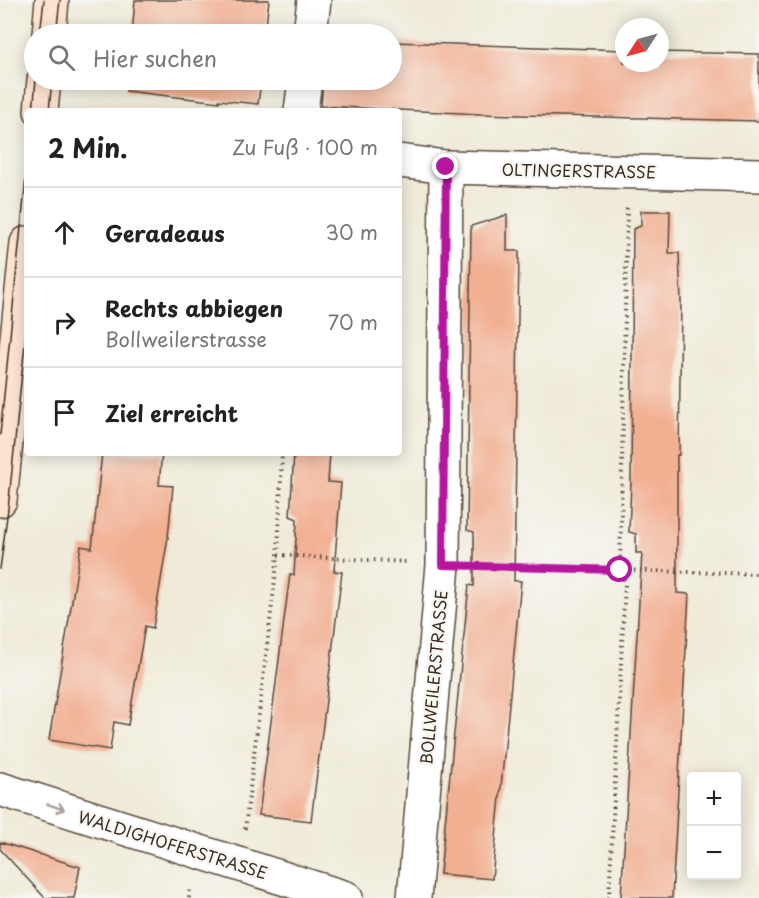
<!DOCTYPE html>
<html lang="de">
<head>
<meta charset="utf-8">
<style>
  body { margin:0; font-family:"Playpen Sans",sans-serif; background:#f2f2f2; color:#222 }
  .controls { position:absolute; right:18px; bottom:18px; display:grid; overflow:hidden; border-radius:6px; box-shadow:0 3px 15px #0003 }
  .controls button { width:54px; height:54px; display:grid; place-items:center; padding:0; border:0; border-bottom:2px solid #e0e0e0; background:#fff; color:#222; font:30px sans-serif }
  .compass { position:absolute; left:615px; top:18px; width:54px; height:54px; border-radius:50%; background:#fff; box-shadow:0 3px 15px #0003; rotate:234deg }
  .stop { position:absolute; width:18px; height:18px; margin:-14px; border:4px solid #b5179e; border-radius:50%; background:#fff }
  .stop.end { background:#b5179e; border-color:#fff; box-shadow:0 2px 6px #0008 }
  .list { margin:0; padding:0; list-style:none }
  h2 { display:flex; justify-content:space-between; align-items:center; height:78px; margin:0; padding:0 24px; font-size:26px }
  h2 small { font-size:20px; font-weight:400; color:#767676 }
  .list li { display:grid; grid-template-columns:39px 1fr auto; gap:18px; align-items:center; box-sizing:border-box; height:90px; padding:0 24px; border-top:2px solid #e0e0e0 }
  .list b { display:block; font-size:22px; white-space:nowrap }
  .list p { margin:0; font-size:20px; white-space:nowrap; color:#767676 }
  .list em { font-size:20px; font-style:normal; color:#767676 }
  .icon { flex:none; width:33px; height:33px; fill:none; stroke:currentColor; stroke-width:2; stroke-linecap:round; stroke-linejoin:round }
  .map { position:relative; flex:none; width:759px; height:898px; overflow:hidden }
  .search { position:absolute; background:#fff; box-shadow:0 3px 15px #0003; left:24px; top:24px; width:378px; height:66px; display:flex; align-items:center; gap:15px; box-sizing:border-box; padding:0 21px; border-radius:33px; color:#767676; font-size:22px }
  .panel { position:absolute; background:#fff; box-shadow:0 3px 15px #0003; left:24px; top:108px; width:378px; height:348px; border-radius:6px }
  .map>svg:first-child { display:block }
  .building { fill:#f2b093 }
  .lines { fill:none; stroke-linecap:round; stroke-linejoin:round }
  .minor-casing { stroke:#56473a; stroke-width:36 }
  .secondary-casing { stroke:#56473a; stroke-width:36 }
  .path { stroke:#56473a; stroke-width:4; stroke-dasharray:1.5 4.5; stroke-linecap:butt }
  .minor { stroke:#fff; stroke-width:33 }
  .secondary { stroke:#fde4d1; stroke-width:33 }
  .tram { stroke:#3b2a1e; stroke-width:1.5 }
  .oneway { stroke:#a79f9a }
  .route { stroke:#b5179e; stroke-width:8 }
  .labels { text-anchor:middle; dominant-baseline:central; stroke-width:5; stroke-linejoin:round; paint-order:stroke }
  .street-label { font-size:16px; fill:#3b2a1e; stroke:#f6f6f2 }
</style>
</head>
<body>
<div class="map">
<svg width="759" height="898" viewBox="0 0 759 898">
  <rect width="100%" height="100%" fill="#f6f6f2"/>
  <filter id="ink" filterUnits="userSpaceOnUse"><feTurbulence type="fractalNoise" baseFrequency=".0167" numOctaves="2"/><feDisplacementMap in="SourceGraphic" scale="12" xChannelSelector="R" yChannelSelector="G"/><feConvolveMatrix kernelMatrix="1 2 1 2 8 2 1 2 1" color-interpolation-filters="sRGB"/></filter>
  <filter id="wash" filterUnits="userSpaceOnUse"><feTurbulence type="fractalNoise" baseFrequency=".008" numOctaves="4" result="noise"/><feDisplacementMap in="SourceGraphic" scale="24" xChannelSelector="R" yChannelSelector="G"/><feGaussianBlur stdDeviation="1.35" result="paint"/><feColorMatrix in="noise" values="0 0 0 0 0 0 0 0 0 0 0 0 0 0 0 0 0 1.4 0 .05"/><feComposite in="paint" operator="in"/></filter>
  <g filter="url(#wash)">
    <rect width="100%" height="100%" fill="#f0ebd9"/>
    <g id="blocks">
      <!-- building -->
      <path class="building" d="M135,0H269L265,34H132Z
        M392,42L624,50V63H660V52L759,54V121L480,114L321,106L323,80H392Z
        M127,80H261L258,104L219,100V102L126,91Z
        M641,211H670L669,253H679L681,302L679,455H677V593L689,594L672,898H621L642,553H636V534L629,532L631,483L633,229L641,226Z
        M507,215V251H519L514,581H521L492,879L440,874L469,585L474,586V532L467,530L471,226Z
        M102,453H162L159,485L173,486L168,537L153,628L145,626L128,725L114,722L110,750L49,740L81,546L92,548Z
        M294,453H330L328,482L341,483L334,571L342,572L311,821L259,815L290,574L294,575L297,519L290,516Z
        M0,842L80,867L74,898H45L0,849Z"/>
    </g>
  </g>
  <g filter="url(#ink)">
    <use href="#blocks" fill-opacity="0" stroke="#56473a" stroke-width="1.5"/>
    <g class="lines">
      <defs>
        <path id="minor" d="M310,34L314,0
          M301,111L305,80
          M399,161L446,167L759,175
          M0,789L346,898
          M414,898L443,565L446,167"/>
        <path id="secondary" d="M49,34L52,0
          M41,111L44,80
          M0,500L27,243"/>
      </defs>
      <!-- minor casing -->
      <use href="#minor" class="minor-casing"/>
      <!-- secondary casing -->
      <use href="#secondary" class="secondary-casing"/>
      <!-- path -->
      <path class="path" d="M278,555L407,562
        M478,566L759,574
        M245,829L278,555L282,453
        M189,898L190,887
        M609,898L625,583L620,570L627,208"/>
      <!-- minor -->
      <use href="#minor" class="minor"/>
      <!-- secondary -->
      <use href="#secondary" class="secondary"/>
      <!-- tram -->
      <path class="tram" d="M40,34L44,0
        M56,34L60,0
        M33,111L36,80
        M49,111L52,80
        M0,435L27,168
        M0,569L8,509L27,324"/>
    </g>
    <!-- one-way arrows -->
    <defs><path id="oneway-shaft" d="M-6 0H5M1.5-3L5.5 0L1.5 3" fill="none" stroke-width="1.6" stroke-linecap="round" stroke-linejoin="round" transform="scale(1.5)"/></defs>
    <use class="oneway" href="#oneway-shaft" transform="translate(56 807) rotate(18)"/>
  </g>
  <g class="lines" filter="url(#ink)">
    <!-- route -->
    <path class="route" d="M446,167L443,565L620,570"/>
  </g>
  <g class="labels">
    <!-- street labels -->
    <g class="street-label">
      <text transform="translate(579 170) rotate(1)">OLTINGERSTRASSE</text>
      <text transform="translate(433 677) rotate(-85)">BOLLWEILERSTRASSE</text>
      <text transform="translate(173 844) rotate(17)">WALDIGHOFERSTRASSE</text>
    </g>
  </g>
</svg>
<div class="controls">
<button>+</button>
<button>−</button>
</div>
<svg class="compass" viewBox="-18 -18 36 36"><path d="M0-13l5 13h-10z" fill="#e53935"/><path d="M0 13l5-13h-10z" fill="#767676"/></svg>
<div class="stop" style="left:620px;top:570px"></div>
<div class="stop end" style="left:446px;top:167px"></div>
<div class="search"><svg class="icon" aria-label="search" viewBox="0 0 24 24"><circle cx="10" cy="10" r="6"/><path d="M15 15l6 6"/></svg>Hier suchen</div>
<section class="panel">
<h2>2 Min.<small>Zu Fuß · 100 m</small></h2>
<ul class="list">
<li><svg class="icon" aria-label="ahead" viewBox="0 0 24 24"><path d="M12 20V5M6 11l6-6 6 6"/></svg><div><b>Geradeaus</b></div><em>30 m</em></li>
<li><svg class="icon" aria-label="right" viewBox="0 0 24 24"><path d="M7 20v-9h11M14 6l5 5-5 5"/></svg><div><b>Rechts abbiegen</b><p>Bollweilerstrasse</p></div><em>70 m</em></li>
<li><svg class="icon" aria-label="arrive" viewBox="0 0 24 24"><path d="M6 21V4h12l-3 4 3 4H6"/></svg><div><b>Ziel erreicht</b></div></li>
</ul>
</section>
</div>
</body>
</html>
